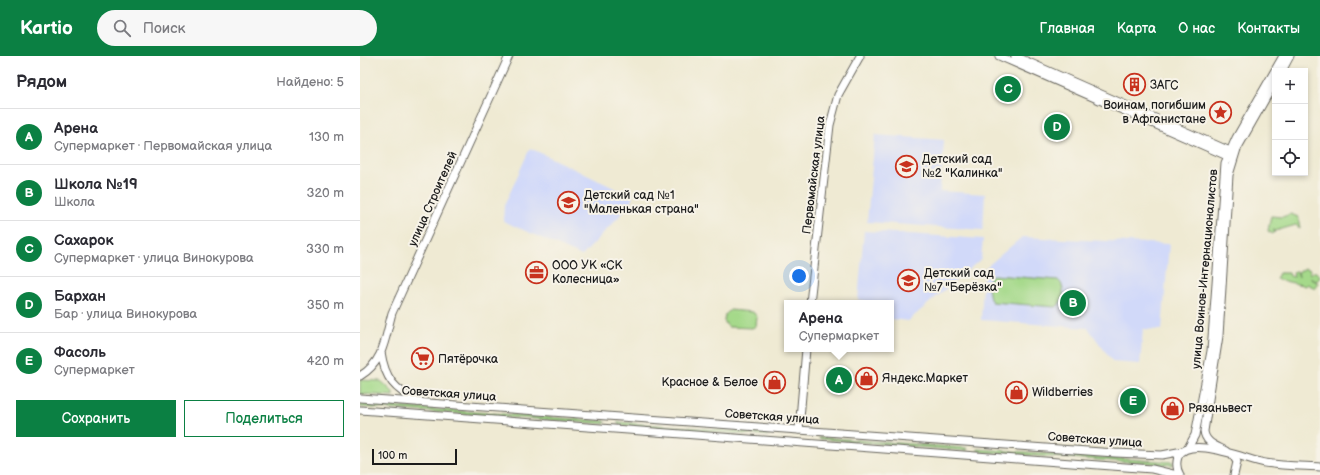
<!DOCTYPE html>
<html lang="ru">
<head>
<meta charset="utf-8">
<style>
  body { margin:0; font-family:"Balsamiq Sans",sans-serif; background:#f7f7f7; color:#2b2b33 }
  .controls { position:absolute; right:12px; top:12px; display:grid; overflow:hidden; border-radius:0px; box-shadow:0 2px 6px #0003 }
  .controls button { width:36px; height:36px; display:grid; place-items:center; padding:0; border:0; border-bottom:1px solid #e1e1e2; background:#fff; color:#2b2b33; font:20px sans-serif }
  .scale { position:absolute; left:12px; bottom:10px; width:85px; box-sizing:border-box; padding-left:4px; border:2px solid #1c1c1c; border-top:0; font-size:11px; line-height:14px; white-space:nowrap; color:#1c1c1c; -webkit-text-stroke:3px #f7f3e8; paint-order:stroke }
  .you { position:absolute; left:439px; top:220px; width:14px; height:14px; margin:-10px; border:3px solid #fff; border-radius:50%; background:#1a73e8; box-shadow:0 0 0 6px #1a73e833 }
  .badge { display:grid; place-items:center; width:26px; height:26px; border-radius:50%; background:#0b8043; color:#fff; font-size:13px; font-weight:700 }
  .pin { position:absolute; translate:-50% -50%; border:2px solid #fff; box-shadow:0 1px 4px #0006 }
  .popup { position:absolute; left:424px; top:244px; width:110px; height:52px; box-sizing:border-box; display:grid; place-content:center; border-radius:0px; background:#fff; filter:drop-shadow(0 1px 3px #0005); font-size:13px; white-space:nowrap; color:#7c7c81 }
  .popup b { font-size:15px; color:#2b2b33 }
  .popup::after { content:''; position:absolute; left:50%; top:100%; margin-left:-8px; border:8px solid transparent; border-top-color:#fff }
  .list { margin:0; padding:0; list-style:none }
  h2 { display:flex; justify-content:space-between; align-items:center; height:52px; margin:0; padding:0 16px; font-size:17px }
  h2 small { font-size:13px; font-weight:400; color:#7c7c81 }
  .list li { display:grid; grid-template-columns:26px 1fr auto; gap:12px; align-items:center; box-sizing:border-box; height:56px; padding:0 16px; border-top:1px solid #e1e1e2 }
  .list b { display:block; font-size:15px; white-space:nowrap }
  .list p { margin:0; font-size:13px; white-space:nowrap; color:#7c7c81 }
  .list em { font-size:13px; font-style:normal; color:#7c7c81 }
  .actions { display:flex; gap:8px; padding:12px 16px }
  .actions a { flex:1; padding:9px 0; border:1px solid #0b8043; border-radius:0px; text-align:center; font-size:14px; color:#0b8043 }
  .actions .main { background:#0b8043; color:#fff }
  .icon { flex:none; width:22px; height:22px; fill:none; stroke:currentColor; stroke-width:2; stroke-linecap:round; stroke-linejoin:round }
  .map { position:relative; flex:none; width:960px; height:419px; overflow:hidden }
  header { display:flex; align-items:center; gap:24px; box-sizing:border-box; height:56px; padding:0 20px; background:#0b8043; color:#fff }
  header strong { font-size:19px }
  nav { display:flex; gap:22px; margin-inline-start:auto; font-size:14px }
  .search { width:280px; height:36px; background:#f7f7f7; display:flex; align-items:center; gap:10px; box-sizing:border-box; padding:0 14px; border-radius:22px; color:#7c7c81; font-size:15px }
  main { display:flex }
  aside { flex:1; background:#fff }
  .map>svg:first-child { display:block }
  .built { fill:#d1d9f9 }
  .green { fill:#a5d98a; stroke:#607a53 }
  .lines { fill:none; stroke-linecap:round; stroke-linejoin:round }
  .secondary-casing { stroke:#66645c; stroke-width:9 }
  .primary-casing { stroke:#66645c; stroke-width:9 }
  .secondary { stroke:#fff; stroke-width:7 }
  .primary { stroke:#fff; stroke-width:7 }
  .labels { text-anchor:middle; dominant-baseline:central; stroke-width:4; stroke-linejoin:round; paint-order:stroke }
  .poi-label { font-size:12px; fill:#1c1c1c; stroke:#f7f3e8; text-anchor:start }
  .street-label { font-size:12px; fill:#1c1c1c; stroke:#f7f3e8 }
</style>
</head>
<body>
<header>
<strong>Kartio</strong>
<div class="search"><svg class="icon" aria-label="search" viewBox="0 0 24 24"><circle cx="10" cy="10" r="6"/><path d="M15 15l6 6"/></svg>Поиск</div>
<nav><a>Главная</a><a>Карта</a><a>О нас</a><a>Контакты</a></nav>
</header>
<main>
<aside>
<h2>Рядом<small>Найдено: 5</small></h2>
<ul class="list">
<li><span class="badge">A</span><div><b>Арена</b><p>Супермаркет · Первомайская улица</p></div><em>130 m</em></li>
<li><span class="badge">B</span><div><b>Школа №19</b><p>Школа</p></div><em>320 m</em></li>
<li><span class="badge">C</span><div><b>Сахарок</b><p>Супермаркет · улица Винокурова</p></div><em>330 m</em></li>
<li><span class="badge">D</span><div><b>Бархан</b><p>Бар · улица Винокурова</p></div><em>350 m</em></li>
<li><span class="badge">E</span><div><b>Фасоль</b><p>Супермаркет</p></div><em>420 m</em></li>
</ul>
<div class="actions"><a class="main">Сохранить</a><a>Поделиться</a></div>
</aside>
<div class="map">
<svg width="960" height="419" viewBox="0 0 960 419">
  <rect width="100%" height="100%" fill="#f7f3e8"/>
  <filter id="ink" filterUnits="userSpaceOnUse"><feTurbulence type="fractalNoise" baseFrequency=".025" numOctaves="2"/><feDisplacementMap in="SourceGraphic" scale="8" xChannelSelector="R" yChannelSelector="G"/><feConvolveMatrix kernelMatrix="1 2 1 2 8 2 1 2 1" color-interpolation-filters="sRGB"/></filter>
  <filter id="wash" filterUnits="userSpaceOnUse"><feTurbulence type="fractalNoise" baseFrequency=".012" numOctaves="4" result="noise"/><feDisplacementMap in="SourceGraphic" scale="16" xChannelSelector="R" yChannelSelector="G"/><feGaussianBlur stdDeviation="0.9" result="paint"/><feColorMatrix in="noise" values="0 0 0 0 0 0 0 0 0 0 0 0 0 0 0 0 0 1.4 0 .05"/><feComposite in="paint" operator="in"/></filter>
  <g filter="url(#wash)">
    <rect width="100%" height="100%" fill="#efead3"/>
    <!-- built -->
    <path class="built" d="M515,79L584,84L580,135L625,138L623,174L507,166Z
      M170,92L273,141L268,151L222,200L143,165L144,150Z
      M504,175L623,183L621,203L548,265L531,263V247H506V245L498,244Z
      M662,181L809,188L802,274L783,273L780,308L753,306L728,272L621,264L624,213Z"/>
    <!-- green -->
    <path class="green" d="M931,158L938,161L940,172L936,169L915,175L912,173L915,176L913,178L908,175L911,160L922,161Z
      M946,212L950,214V218L955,215L960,221L957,225L950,222L958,227L955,232L947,228L946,230L916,223L919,217H929L930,220L934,221L933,216L936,215L939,221L938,216Z
      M634,219L698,224C706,230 704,246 696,251L632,246L630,243L628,233L630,222Z
      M370,254L393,256L397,261L396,270L392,272L368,271L364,265L365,259Z
      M0,324L21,325L33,336V340L0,338Z
      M0,348L245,365V368L0,351Z
      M258,366L408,377V380L258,369Z
      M459,381L607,392V395L459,383Z
      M618,393L813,406V409L618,396Z"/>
  </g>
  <g filter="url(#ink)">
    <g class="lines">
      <defs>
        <path id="secondary" d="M639,0L867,100H872
          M655,0L870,95L872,99
          M922,15L930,0
          M450,247L470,69L478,39L500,0
          M21,296C25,324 35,333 58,346
          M0,320C24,306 25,282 32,257L149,0
          M439,374L446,293
          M828,392L835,379L851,295L865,107L876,82L923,0
          M866,395C857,390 845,387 844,375L859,280L869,119L877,93L915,26"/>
        <path id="primary" d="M0,342L755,397L802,399L823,395
          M0,354L792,413L817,419
          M872,398L877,406L874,419
          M820,419C817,414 816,407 818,401C828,378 887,404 905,407C923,410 942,410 960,411"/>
      </defs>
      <!-- secondary casing -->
      <use href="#secondary" class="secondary-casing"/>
      <!-- primary casing -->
      <use href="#primary" class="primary-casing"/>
      <!-- secondary -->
      <use href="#secondary" class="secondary"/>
      <!-- primary -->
      <use href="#primary" class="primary"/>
    </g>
  </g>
  <!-- icons -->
  <defs>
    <symbol id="building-ring" viewBox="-11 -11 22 22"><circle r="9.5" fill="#f7f3e8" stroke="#c8321e" stroke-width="1.5"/><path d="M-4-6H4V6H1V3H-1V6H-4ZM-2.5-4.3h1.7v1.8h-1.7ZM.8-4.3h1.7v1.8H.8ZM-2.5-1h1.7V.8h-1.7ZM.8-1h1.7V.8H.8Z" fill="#c8321e"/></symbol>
    <symbol id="sight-ring" viewBox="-11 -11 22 22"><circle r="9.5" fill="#f7f3e8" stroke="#c8321e" stroke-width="1.5"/><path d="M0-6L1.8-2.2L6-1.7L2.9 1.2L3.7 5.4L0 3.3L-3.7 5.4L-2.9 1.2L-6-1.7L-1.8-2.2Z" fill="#c8321e"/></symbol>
    <symbol id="school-ring" viewBox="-11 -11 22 22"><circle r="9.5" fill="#f7f3e8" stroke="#c8321e" stroke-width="1.5"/><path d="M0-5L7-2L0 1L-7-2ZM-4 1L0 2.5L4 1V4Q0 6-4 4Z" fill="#c8321e"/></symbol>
    <symbol id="office-ring" viewBox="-11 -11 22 22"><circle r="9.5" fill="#f7f3e8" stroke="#c8321e" stroke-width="1.5"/><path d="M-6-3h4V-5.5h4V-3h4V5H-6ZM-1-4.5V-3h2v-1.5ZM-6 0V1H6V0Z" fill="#c8321e"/></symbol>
    <symbol id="supermarket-ring" viewBox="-11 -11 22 22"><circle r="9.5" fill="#f7f3e8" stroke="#c8321e" stroke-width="1.5"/><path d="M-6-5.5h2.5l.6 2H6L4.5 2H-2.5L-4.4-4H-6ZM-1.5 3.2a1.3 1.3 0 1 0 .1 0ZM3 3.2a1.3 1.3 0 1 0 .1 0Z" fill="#c8321e"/></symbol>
    <symbol id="shop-ring" viewBox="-11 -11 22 22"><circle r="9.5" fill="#f7f3e8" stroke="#c8321e" stroke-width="1.5"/><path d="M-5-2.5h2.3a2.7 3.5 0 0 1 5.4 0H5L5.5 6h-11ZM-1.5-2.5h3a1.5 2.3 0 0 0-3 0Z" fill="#c8321e"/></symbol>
  </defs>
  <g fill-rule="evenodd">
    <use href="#building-ring" x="762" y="16" width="25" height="25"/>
    <use href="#sight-ring" x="848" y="44" width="25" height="25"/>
    <use href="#school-ring" x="534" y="98" width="25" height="25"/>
    <use href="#school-ring" x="196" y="134" width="25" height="25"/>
    <use href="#office-ring" x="164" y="204" width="25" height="25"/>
    <use href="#school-ring" x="536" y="212" width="25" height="25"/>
    <use href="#supermarket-ring" x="50" y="290" width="25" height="25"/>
    <use href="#shop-ring" x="494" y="310" width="25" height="25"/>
    <use href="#shop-ring" x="402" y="314" width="25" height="25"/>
    <use href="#shop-ring" x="644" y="324" width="25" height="25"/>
    <use href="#shop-ring" x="800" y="340" width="25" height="25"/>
  </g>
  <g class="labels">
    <!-- poi labels -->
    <g class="poi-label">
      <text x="790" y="29">ЗАГС</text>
      <text x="846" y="49" text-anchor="end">Воинам, погибшим<tspan x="846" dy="14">в Афганистане</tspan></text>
      <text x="562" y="103">Детский сад<tspan x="562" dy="14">№2 "Калинка"</tspan></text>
      <text x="224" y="139">Детский сад №1<tspan x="224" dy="14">"Маленькая страна"</tspan></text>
      <text x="192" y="209">ООО УК «СК<tspan x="192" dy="14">Колесница»</tspan></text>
      <text x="564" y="217">Детский сад<tspan x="564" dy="14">№7 "Берёзка"</tspan></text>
      <text x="78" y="303">Пятёрочка</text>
      <text x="522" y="322">Яндекс.Маркет</text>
      <text x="398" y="326" text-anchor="end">Красное &amp; Белое</text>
      <text x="672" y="336">Wildberries</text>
      <text x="828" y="352">Рязаньвест</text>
    </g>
    <!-- street labels -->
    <g class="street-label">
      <text transform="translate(454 119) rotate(-83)">Первомайская улица</text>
      <text transform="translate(73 143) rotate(-66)">улица Строителей</text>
      <text transform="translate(845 213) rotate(-85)">улица Воинов-Интернационалистов</text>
      <text transform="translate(89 338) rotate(4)">Советская улица</text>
      <text transform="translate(412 361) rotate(4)">Советская улица</text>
      <text transform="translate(735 384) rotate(4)">Советская улица</text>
    </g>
  </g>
</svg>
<div class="controls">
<button>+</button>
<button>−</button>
<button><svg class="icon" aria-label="locate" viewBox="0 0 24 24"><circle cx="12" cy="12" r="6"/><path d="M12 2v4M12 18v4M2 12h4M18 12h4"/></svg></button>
</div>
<div class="scale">100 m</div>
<div class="you"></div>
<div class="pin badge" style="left:479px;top:324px">A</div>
<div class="popup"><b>Арена</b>Супермаркет</div>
<div class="pin badge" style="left:713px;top:247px">B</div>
<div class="pin badge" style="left:648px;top:33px">C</div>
<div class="pin badge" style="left:697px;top:71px">D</div>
<div class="pin badge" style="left:773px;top:345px">E</div>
</div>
</main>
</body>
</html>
